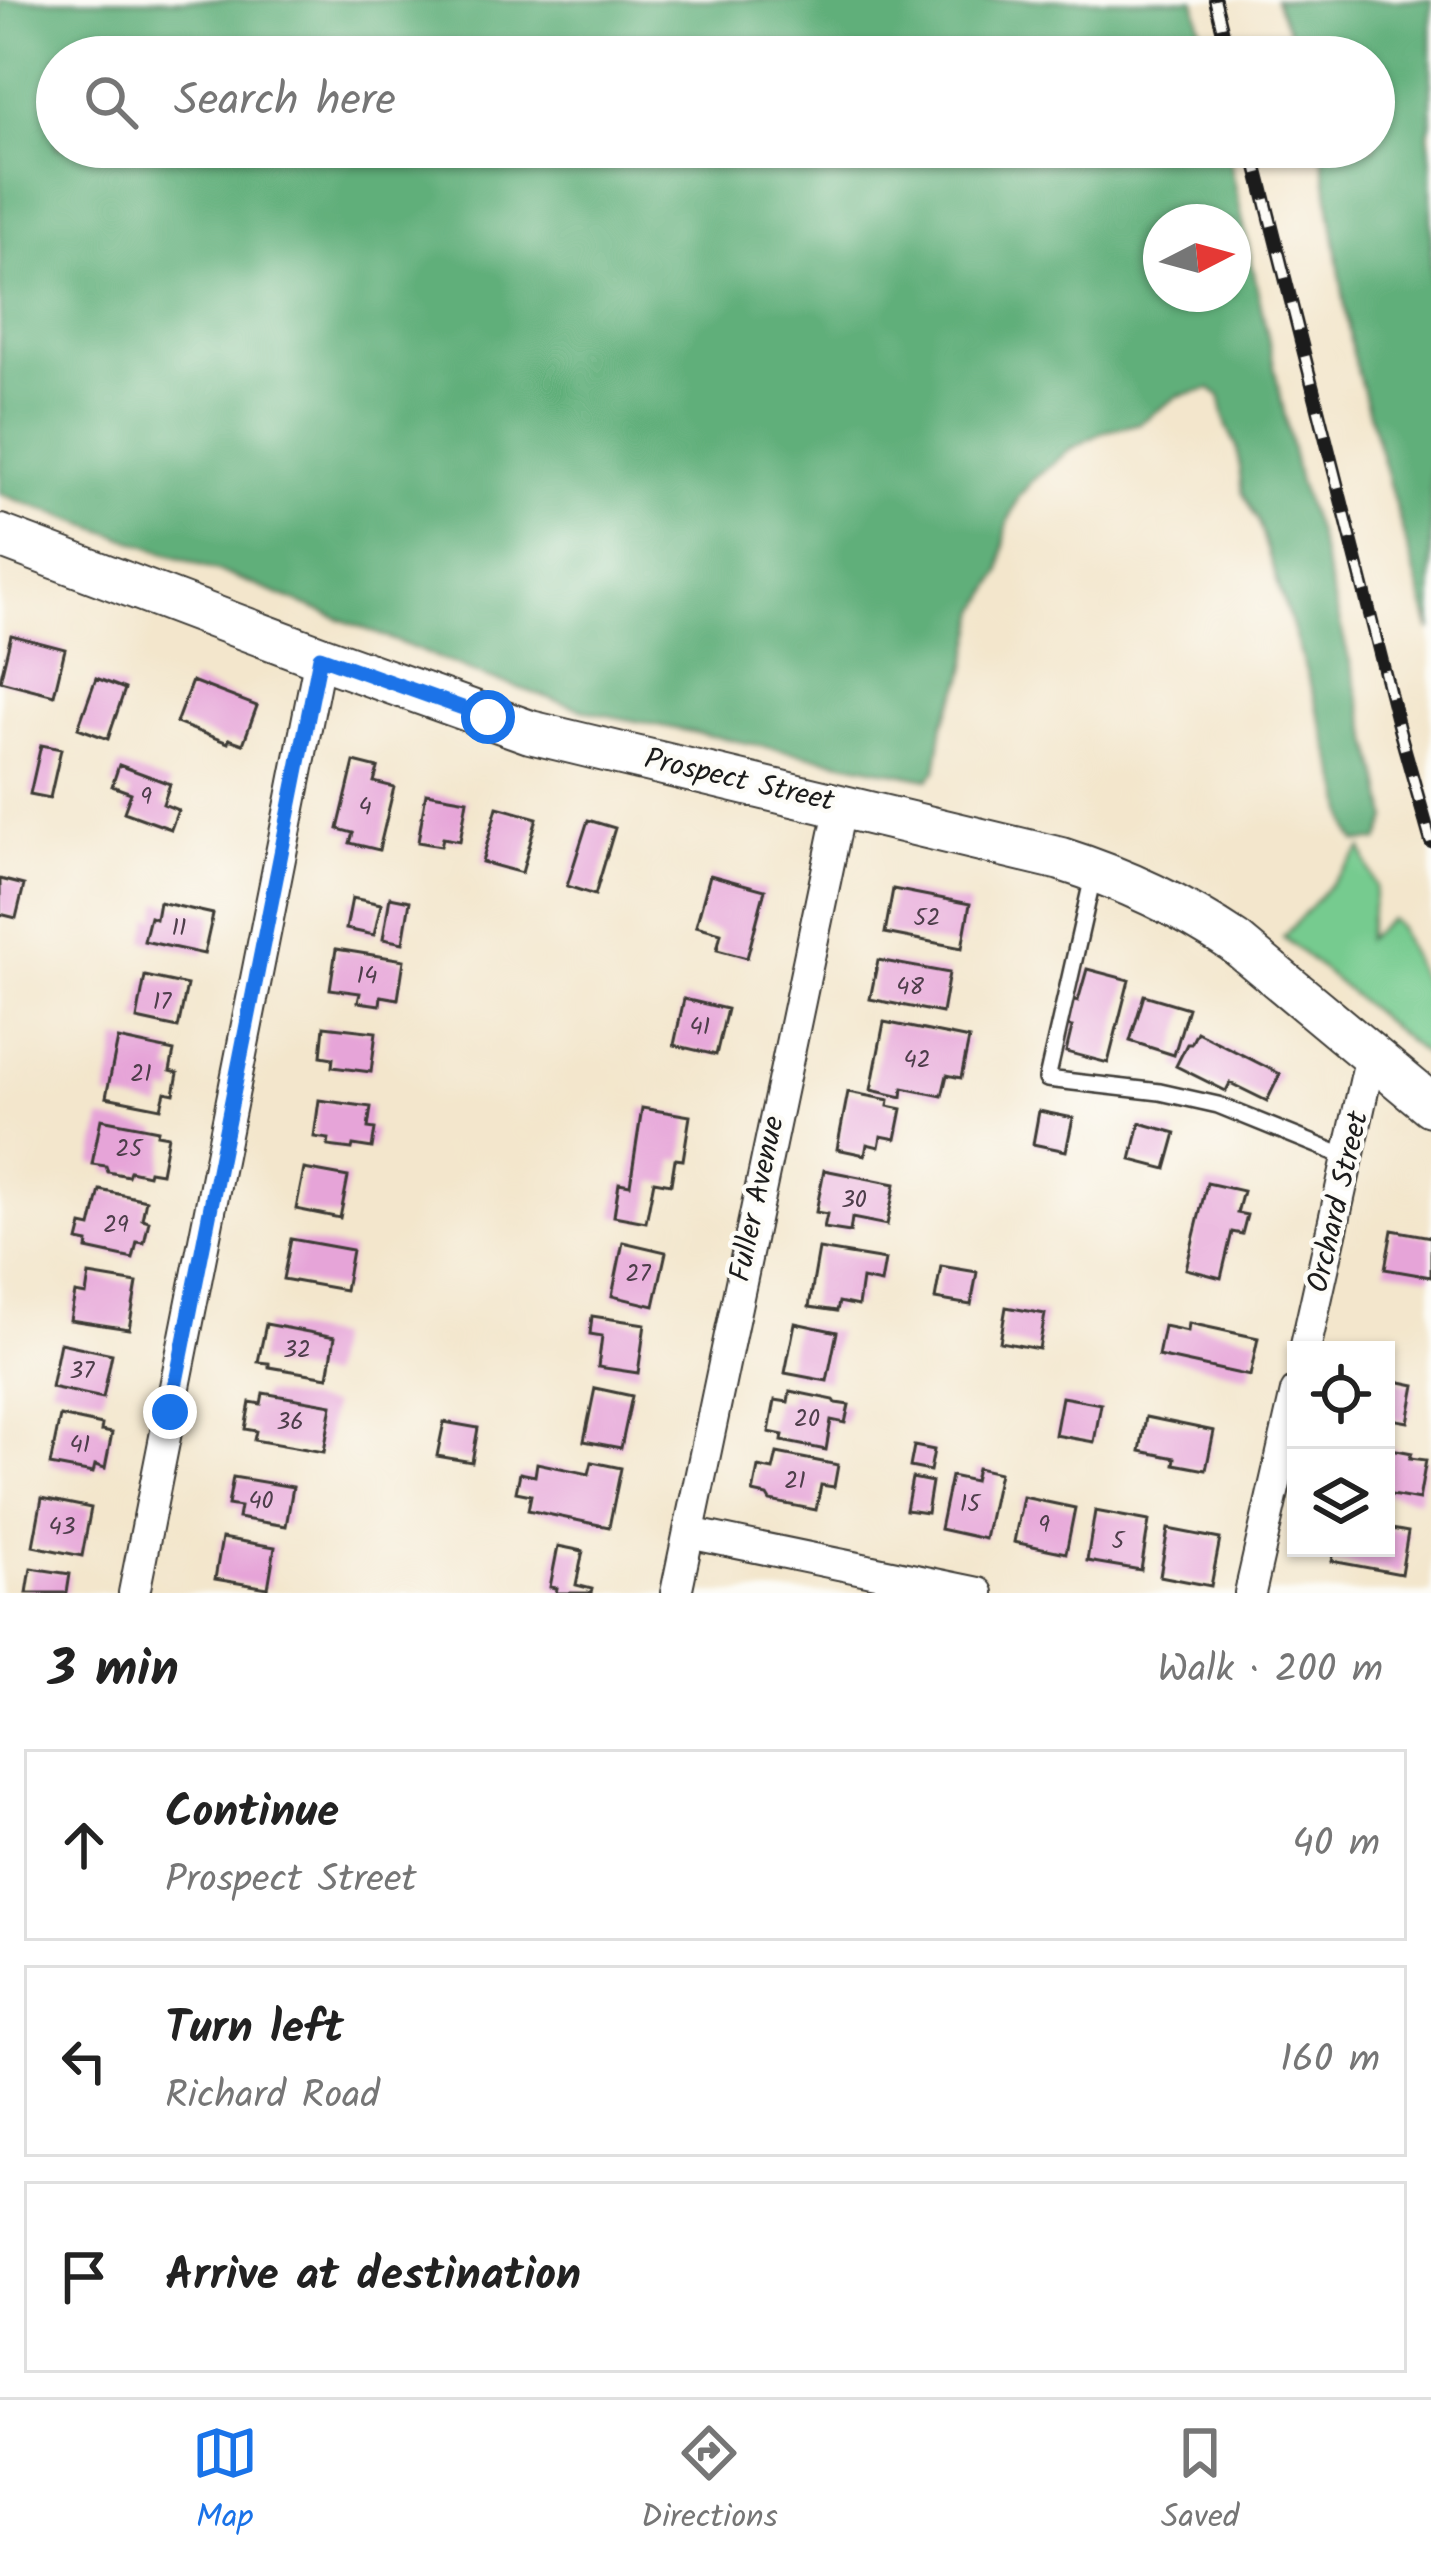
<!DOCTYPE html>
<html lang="en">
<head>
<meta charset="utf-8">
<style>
  body { margin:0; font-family:Kalam,sans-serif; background:#f6f6f6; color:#222 }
  .controls { position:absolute; right:36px; bottom:36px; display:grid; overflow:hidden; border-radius:0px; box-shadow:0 3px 9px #0004 }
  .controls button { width:108px; height:108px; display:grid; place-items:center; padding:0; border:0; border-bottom:3px solid #e0e0e0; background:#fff; color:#222; font:60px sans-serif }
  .compass { position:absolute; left:1143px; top:204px; width:108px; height:108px; border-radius:50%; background:#fff; box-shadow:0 3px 9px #0004; rotate:84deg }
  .stop { position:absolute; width:36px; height:36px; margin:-27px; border:9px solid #1a73e8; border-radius:50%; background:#fff }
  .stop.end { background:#1a73e8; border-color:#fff; box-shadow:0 3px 12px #0008 }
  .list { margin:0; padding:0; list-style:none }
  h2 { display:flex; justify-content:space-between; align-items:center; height:156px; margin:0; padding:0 48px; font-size:51px }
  h2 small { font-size:39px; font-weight:400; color:#767676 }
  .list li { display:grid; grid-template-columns:78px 1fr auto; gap:36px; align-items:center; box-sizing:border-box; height:192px; margin:0 24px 24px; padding:0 24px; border:3px solid #e0e0e0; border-radius:0px }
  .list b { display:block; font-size:45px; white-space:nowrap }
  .list p { margin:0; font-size:39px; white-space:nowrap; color:#767676 }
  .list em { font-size:39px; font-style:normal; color:#767676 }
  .icon { flex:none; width:66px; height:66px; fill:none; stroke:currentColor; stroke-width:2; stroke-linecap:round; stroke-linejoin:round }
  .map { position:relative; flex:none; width:1431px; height:1593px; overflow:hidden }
  .search { position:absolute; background:#fff; box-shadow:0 3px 9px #0004; left:36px; right:36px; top:36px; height:132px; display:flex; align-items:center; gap:30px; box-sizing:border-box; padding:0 42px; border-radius:66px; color:#767676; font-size:45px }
  .sheet { height:804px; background:#fff }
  nav { display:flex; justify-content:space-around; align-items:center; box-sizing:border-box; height:168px; border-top:3px solid #e0e0e0; background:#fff; font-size:33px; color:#767676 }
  nav a { display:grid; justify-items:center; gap:6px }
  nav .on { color:#1a73e8 }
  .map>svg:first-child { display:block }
  .green { fill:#76cb8f; stroke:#497456; stroke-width:3 }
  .forest { fill:#60af7a; stroke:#3e664b; stroke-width:3; fill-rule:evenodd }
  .building { fill:#e6a4d8 }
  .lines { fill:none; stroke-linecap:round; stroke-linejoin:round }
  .service-casing { stroke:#3c3a36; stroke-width:20 }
  .minor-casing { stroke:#3c3a36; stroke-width:34 }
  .secondary-casing { stroke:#3c3a36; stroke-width:46 }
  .service { stroke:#fff; stroke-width:15 }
  .minor { stroke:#fff; stroke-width:30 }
  .secondary { stroke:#fff; stroke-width:42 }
  .rail-casing { stroke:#1c1c1c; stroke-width:14 }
  .rail { stroke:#fdfcf7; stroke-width:9; stroke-dasharray:27; stroke-linecap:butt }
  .route { stroke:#1a73e8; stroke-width:15 }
  .labels { text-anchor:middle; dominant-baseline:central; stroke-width:9; stroke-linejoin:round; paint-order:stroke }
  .number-label { font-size:24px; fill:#4e3e4b }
  .street-label { font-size:30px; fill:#1c1c1c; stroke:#fdfcf7 }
</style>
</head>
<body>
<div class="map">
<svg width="1431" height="1593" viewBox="0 0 1431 1593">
  <rect width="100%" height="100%" fill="#fdfcf7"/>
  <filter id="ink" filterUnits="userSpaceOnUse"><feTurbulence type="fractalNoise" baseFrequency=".00833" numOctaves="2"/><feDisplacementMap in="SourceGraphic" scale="24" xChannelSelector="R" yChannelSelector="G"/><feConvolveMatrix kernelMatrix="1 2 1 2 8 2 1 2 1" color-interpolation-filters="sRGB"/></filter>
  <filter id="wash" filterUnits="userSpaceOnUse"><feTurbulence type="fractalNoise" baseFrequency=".004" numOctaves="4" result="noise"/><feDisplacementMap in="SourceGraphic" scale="48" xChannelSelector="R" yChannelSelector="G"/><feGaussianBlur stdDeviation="2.7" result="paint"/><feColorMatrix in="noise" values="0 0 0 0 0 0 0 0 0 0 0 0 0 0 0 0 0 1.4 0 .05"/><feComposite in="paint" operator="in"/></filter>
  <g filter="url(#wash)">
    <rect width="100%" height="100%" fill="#f3e6cc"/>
    <!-- green -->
    <path class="green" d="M1362,849L1376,887L1366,939L1390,919L1398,926L1431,1001V1060L1283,937Z"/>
    <!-- forest -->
    <path class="forest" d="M0,0H1195L1207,57H57V147H1227L1299,482L1315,527L1382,786L1388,819L1379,841L1357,842C1344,829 1345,799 1339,781C1314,693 1285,607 1258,521L1242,492L1237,447L1227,427L1220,396L1211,389L1178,396L1140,423L1103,432L1071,449L1035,478L1019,496L1007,525L1001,571L979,611L964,678L943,724L936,771L928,779L591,712L486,677L242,580L0,494ZM1161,222H1233V294H1161Z
      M1275,0H1431V119L1428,133L1431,166V631L1352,353L1321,147H1374V57H1300Z"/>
    <g id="blocks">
      <!-- building -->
      <path class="building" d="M11,635L65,649L54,695L0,681Z
        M96,678L125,689L108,739L78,728Z
        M192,681L257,706L243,744L229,739L228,743L176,723Z
        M41,745L61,749L50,798L30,794Z
        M354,762L378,768L374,782L394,787L379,850L350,843L353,833L338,829Z
        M119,765L170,784L163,804L178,810L171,829L124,812L131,793L112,786Z
        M426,793L467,800L460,841L443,838L441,846L418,842Z
        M497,807L537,818L522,873L482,862Z
        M588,820L615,828L595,895L567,886Z
        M710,875L765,890L747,958L717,950L721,933L696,926Z
        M0,879L24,885L16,918L0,914Z
        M893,889L970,904L962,948L885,933Z
        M390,897L410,901L403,943L383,939Z
        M352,898L381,904L374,935L346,929Z
        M159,902L213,914L204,954L144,941L150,917L156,919Z
        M336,949L404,960L398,999L381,996L380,1005L358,1002L360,993L330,989Z
        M878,960L949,973L942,1013L870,999Z
        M1087,969L1129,980L1108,1063L1066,1052L1072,1027L1065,1026L1071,999L1078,1001Z
        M145,976L187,985L178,1028L137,1019Z
        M1144,995L1188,1008L1174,1055L1130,1041Z
        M684,999L727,1009L716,1055L674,1045Z
        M884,1022L969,1039L961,1078L947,1075L942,1096L903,1088L902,1097L871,1090Z
        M324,1026L376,1032L371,1072L332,1067L333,1058L321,1056Z
        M1197,1032L1280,1074L1267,1101L1230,1083L1226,1091L1176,1066L1187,1044H1191Z
        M118,1039L174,1051L170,1071L178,1073L174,1094L165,1092L161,1108L106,1097Z
        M848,1092L889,1100L888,1106L902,1109L896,1139L881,1136L879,1147L867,1144L865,1155L837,1149Z
        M319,1100L371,1107L368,1128L375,1129L372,1148L353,1145L352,1149L328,1146L329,1139L314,1137Z
        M642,1108L690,1116L683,1160L675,1159L671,1184L654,1181L646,1222L614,1216L619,1183L630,1185Z
        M1039,1111L1073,1118L1066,1151L1033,1144Z
        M101,1119L158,1130L157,1134L168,1136L161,1173L149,1171L148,1175L130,1171L128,1176L108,1172L106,1166L92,1164Z
        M1140,1123L1176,1133L1166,1169L1131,1160Z
        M304,1169L348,1177L340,1218L296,1209Z
        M824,1170L895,1184L887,1225L852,1218L850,1232L824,1228L827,1214L816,1212Z
        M1207,1183L1243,1191L1237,1213L1247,1215L1242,1234L1232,1232L1221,1278L1186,1269Z
        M100,1190L146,1200L142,1219L149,1221L144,1243L137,1242L133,1259L87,1249L88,1243L78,1241L82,1225L91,1227Z
        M1392,1230L1431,1237V1277L1385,1269Z
        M291,1239L352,1250L345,1290L283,1279Z
        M623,1242L666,1252L654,1306L612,1296Z
        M819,1249L885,1260L881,1283L862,1279L858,1306L839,1302L837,1311L809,1307Z
        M941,1266L977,1272L971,1305L935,1299Z
        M89,1275L137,1283L129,1329L70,1320L75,1293L86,1295Z
        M1006,1307L1045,1314L1039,1349L1000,1342Z
        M592,1316L645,1324L638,1373L598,1367L602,1336L590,1334Z
        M795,1323L837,1332L827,1381L785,1373Z
        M1189,1323L1258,1338L1250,1376L1158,1356L1164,1326L1188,1331Z
        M266,1324L335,1337L328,1377L269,1367V1363L258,1362Z
        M60,1343L112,1354L103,1398L51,1387Z
        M1386,1379L1415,1385L1408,1422L1386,1418Z
        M595,1388L632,1396L621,1448L584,1441Z
        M790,1391L834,1400L836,1403L849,1405L845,1423L831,1420L826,1450L782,1441L783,1435L769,1432L775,1400L788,1402Z
        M263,1393L332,1405L324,1452L254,1440L256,1431L245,1429L250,1402L261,1404Z
        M1062,1397L1101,1404L1094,1442L1055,1435Z
        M60,1416L102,1425L101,1431L112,1433L105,1468L95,1465L93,1473L50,1465Z
        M1146,1417L1214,1431L1206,1470L1174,1464L1175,1458L1140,1451Z
        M444,1422L478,1428L472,1462L437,1456Z
        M914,1446L934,1450L930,1471L910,1467Z
        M1386,1448L1412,1453L1410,1458L1426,1460L1419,1500L1386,1494Z
        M777,1453L838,1465L834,1487L821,1485L816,1510L770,1501L767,1496L753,1493L758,1467L773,1470Z
        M592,1462L621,1468L609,1527L528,1510L531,1495L516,1492L520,1473L535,1476L537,1463L589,1474Z
        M977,1468L999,1473L985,1539L940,1529L951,1476L974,1481Z
        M233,1477L293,1487L286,1526L238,1518L240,1507L228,1505Z
        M912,1478L932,1482L927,1513L906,1510Z
        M1023,1497L1075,1508L1066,1553L1014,1542Z
        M42,1498L91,1508L82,1556L33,1546Z
        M1095,1511L1149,1521L1141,1570L1087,1561Z
        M1386,1528L1408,1532L1401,1574L1332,1561L1334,1552L1324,1550V1548H1386Z
        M1168,1529L1220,1539L1211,1586L1160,1576Z
        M222,1538L275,1547L268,1588L215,1579Z
        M558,1546L583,1551L576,1585L592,1589L591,1593H556L557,1588L550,1587Z
        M31,1568L70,1574L67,1593H27Z"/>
    </g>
  </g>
  <g filter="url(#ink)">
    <use href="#blocks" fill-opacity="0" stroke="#3c3a36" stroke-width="3"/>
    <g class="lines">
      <defs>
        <path id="service" d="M1094,872L1047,1079L1160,1092L1218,1105L1349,1158"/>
        <path id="minor" d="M1305,1350L1371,1055
          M689,1533L978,1593
          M134,1593L320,657
          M676,1593L841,805
          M1250,1593L1296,1392"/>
        <path id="secondary" d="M0,536L320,657L530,732L1061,859C1124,879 1180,905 1235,942L1431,1105"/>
      </defs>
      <!-- service casing -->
      <use href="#service" class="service-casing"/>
      <!-- minor casing -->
      <use href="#minor" class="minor-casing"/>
      <!-- secondary casing -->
      <use href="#secondary" class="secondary-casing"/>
      <!-- service -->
      <use href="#service" class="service"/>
      <!-- minor -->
      <use href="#minor" class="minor"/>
      <!-- secondary -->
      <use href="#secondary" class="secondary"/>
      <defs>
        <path id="rail" d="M1215,0L1229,57
          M1252,147L1399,729L1431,842"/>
      </defs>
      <!-- rail casing -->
      <use href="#rail" class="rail-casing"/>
      <!-- rail -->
      <use href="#rail" class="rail"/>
    </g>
  </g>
  <g class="lines" filter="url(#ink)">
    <!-- route -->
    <path class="route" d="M170,1412L320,657L488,717"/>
  </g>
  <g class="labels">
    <!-- number labels -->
    <g class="number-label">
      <text x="146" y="797">9</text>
      <text x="365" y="807">4</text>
      <text x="927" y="918">52</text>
      <text x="179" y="928">11</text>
      <text x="367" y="976">14</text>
      <text x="910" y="987">48</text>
      <text x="162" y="1002">17</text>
      <text x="700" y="1027">41</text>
      <text x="917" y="1060">42</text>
      <text x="141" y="1074">21</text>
      <text x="129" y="1149">25</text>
      <text x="854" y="1200">30</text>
      <text x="116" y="1225">29</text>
      <text x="638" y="1274">27</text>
      <text x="297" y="1350">32</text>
      <text x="82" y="1371">37</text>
      <text x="807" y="1419">20</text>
      <text x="290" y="1422">36</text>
      <text x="80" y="1445">41</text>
      <text x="795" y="1481">21</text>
      <text x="261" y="1501">40</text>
      <text x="970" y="1504">15</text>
      <text x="1044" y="1525">9</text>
      <text x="62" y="1527">43</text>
      <text x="1118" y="1541">5</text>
    </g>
    <!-- street labels -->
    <g class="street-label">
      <text transform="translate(739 781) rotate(13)">Prospect Street</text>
      <text transform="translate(758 1199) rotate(-78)">Fuller Avenue</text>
      <text transform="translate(1339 1202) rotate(-77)">Orchard Street</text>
    </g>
  </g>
</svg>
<div class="controls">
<button><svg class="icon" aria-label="locate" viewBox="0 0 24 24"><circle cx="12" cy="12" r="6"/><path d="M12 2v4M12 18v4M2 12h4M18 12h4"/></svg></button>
<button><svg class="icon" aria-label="layers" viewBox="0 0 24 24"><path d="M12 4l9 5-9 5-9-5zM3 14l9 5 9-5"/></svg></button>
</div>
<svg class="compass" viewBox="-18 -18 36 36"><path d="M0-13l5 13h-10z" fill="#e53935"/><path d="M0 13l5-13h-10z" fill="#767676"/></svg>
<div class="stop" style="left:488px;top:717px"></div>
<div class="stop end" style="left:170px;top:1412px"></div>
<div class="search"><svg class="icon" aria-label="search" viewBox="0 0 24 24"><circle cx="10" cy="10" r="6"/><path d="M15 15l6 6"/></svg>Search here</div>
</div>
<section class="sheet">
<h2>3 min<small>Walk · 200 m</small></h2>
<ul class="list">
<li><svg class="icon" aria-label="ahead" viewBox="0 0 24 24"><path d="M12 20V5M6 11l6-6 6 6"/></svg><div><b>Continue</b><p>Prospect Street</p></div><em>40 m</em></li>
<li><svg class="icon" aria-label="left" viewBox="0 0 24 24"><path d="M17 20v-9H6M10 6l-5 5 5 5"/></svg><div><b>Turn left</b><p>Richard Road</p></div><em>160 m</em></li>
<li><svg class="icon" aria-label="arrive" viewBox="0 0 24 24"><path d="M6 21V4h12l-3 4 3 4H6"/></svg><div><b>Arrive at destination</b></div></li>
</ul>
</section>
<nav>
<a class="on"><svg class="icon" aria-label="map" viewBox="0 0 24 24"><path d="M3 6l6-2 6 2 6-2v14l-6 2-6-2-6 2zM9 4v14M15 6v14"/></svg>Map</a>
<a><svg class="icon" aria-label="directions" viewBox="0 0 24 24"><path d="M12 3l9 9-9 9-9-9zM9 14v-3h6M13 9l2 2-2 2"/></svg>Directions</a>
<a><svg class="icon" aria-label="saved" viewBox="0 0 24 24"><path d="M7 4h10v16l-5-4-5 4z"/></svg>Saved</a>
</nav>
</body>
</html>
